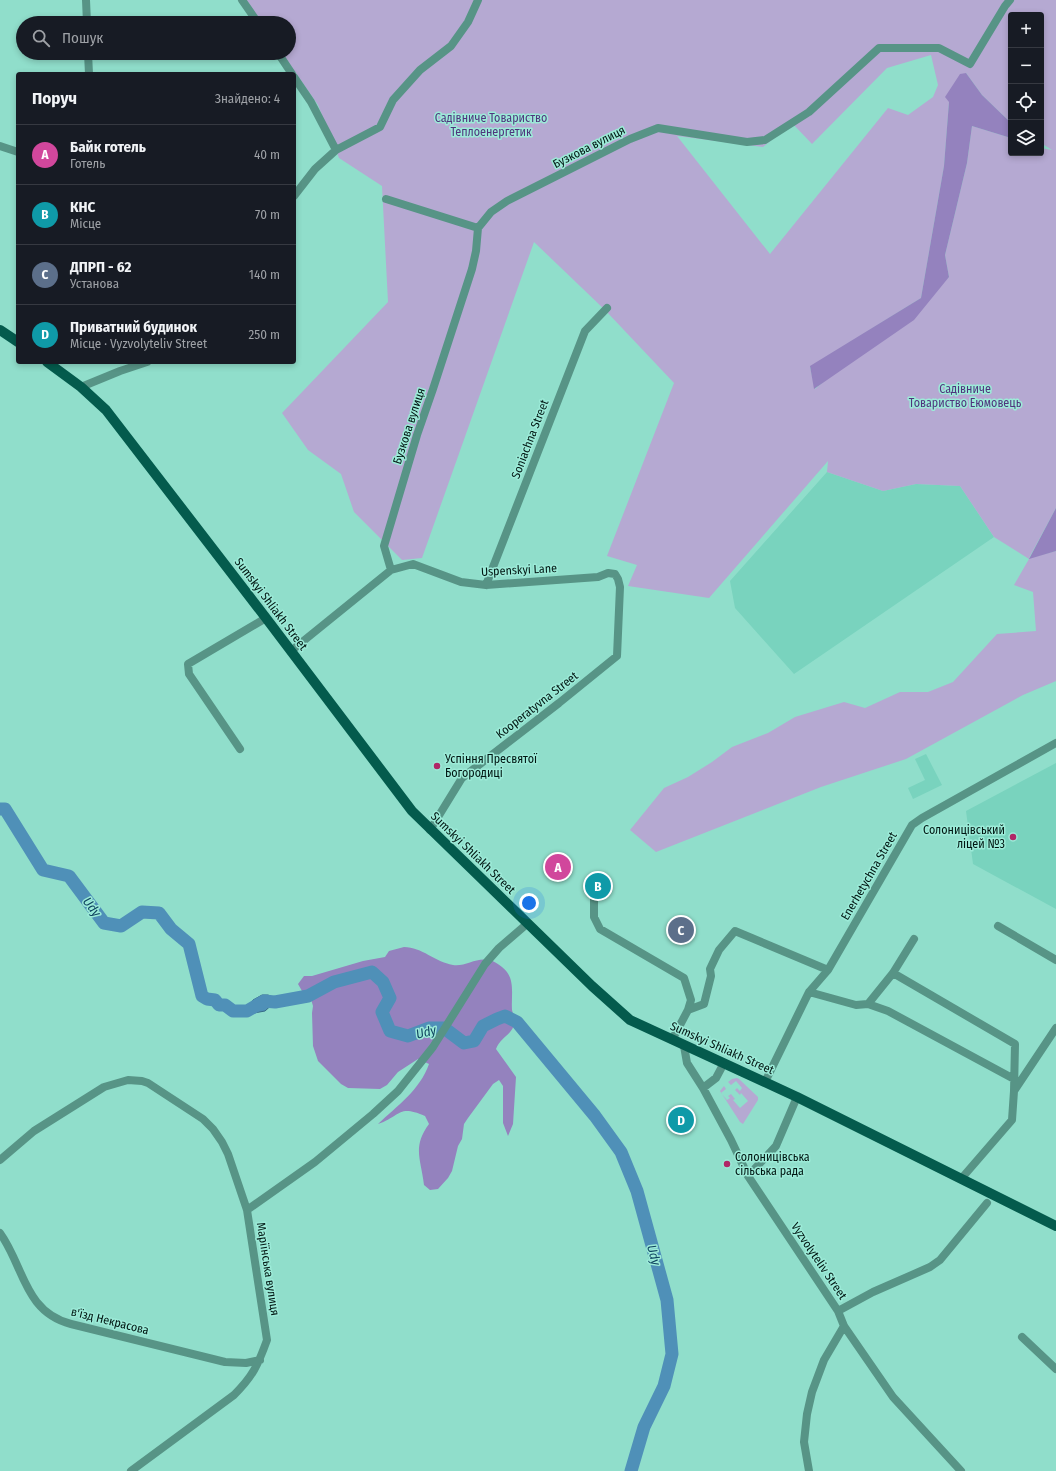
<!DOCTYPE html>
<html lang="uk">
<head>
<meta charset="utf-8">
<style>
  body { margin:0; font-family:"Fira Sans Condensed",sans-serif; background:#20242c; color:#f1f3f6 }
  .controls { position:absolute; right:12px; top:12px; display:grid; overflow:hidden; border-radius:4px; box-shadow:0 2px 6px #0003 }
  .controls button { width:36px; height:36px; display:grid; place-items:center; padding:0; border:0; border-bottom:1px solid #363941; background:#171b24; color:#f1f3f6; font:20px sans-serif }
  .you { position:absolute; left:529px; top:903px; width:14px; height:14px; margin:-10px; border:3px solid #fff; border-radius:50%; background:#1a73e8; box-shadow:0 0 0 6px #1a73e833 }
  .badge { display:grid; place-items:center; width:26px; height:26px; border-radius:50%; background:#d497b6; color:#fff; font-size:13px; font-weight:700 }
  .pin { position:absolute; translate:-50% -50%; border:2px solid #fff; box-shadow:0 1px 4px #0006 }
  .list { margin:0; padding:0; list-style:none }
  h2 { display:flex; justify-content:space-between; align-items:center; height:52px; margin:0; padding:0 16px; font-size:17px }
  h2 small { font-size:13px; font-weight:400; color:#9ea1a6 }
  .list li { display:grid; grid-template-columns:26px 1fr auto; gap:12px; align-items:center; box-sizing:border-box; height:60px; padding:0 16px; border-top:1px solid #363941 }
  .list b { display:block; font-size:15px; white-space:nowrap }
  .list p { margin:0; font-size:13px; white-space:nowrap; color:#9ea1a6 }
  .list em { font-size:13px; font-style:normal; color:#9ea1a6 }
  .icon { flex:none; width:22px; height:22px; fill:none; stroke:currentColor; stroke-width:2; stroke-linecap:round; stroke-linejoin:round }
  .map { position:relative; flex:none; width:1056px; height:1471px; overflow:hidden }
  .search { position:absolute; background:#171b24; box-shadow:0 2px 6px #0003; left:16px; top:16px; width:280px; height:44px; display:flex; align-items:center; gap:10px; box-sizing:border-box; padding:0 14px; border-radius:22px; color:#9ea1a6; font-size:15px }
  .panel { position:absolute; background:#171b24; box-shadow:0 2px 6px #0003; left:16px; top:72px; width:280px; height:292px; border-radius:4px }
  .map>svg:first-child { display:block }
  .built { fill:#79d3be }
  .green { fill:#b5a9d2; fill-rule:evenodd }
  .forest { fill:#9482be }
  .water { fill:#4f90b8; stroke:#376b86 }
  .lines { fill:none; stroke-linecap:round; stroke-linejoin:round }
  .river { stroke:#4f90b8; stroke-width:13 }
  .minor { stroke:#579486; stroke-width:8 }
  .primary { stroke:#045b4d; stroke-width:10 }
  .poi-dot { fill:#b02767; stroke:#9cebd8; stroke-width:1.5 }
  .labels { text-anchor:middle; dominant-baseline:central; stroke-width:3; stroke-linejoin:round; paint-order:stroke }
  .park-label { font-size:12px; fill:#4f347d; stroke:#9cebd8 }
  .street-label { font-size:12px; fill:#001612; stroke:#9cebd8 }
  .poi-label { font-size:12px; fill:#001612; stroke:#9cebd8; text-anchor:start }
  .water-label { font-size:13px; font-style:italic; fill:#0e435f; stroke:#9cebd8 }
</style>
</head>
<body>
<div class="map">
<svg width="1056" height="1471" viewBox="0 0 1056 1471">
  <rect width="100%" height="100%" fill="#90decb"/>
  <!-- built -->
  <path class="built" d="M827,472L883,491L916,484L960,486L994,537L794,674L735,608L730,581Z
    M926,754L942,785L913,799L908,788L925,780L915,759Z
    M1056,763V909L973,864L966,811Z"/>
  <!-- green -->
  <path class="green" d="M246,0H1056V508L1029,558L1056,551V681L1023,695L906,759L821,787L656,852L630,830L664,788L688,777L712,762L732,747L768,733L795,717L844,702L865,708L900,692H928L953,682L997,634L1036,631L1033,592L1014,585L1029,559L994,537L960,486L916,484L883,491L827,472L828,461L709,598L628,586L637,565L607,556L674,383L605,310L534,242L422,558L402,560L354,512L341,474L308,450L282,413L388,302L382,186L339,158L318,105L282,53H289V23H261ZM1011,15H1041V143L1052,150L1041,148V153H1011V138L972,126L967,163L945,255L949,277L815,389L810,367L921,298L944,166L949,102L966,73L982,95L1011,123ZM931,55L938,85L933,97L908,115L888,108L770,254L677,136L763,147L792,123L812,144L887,68Z
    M737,1078L739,1079L758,1097V1100L743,1124L740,1122L720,1091L724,1086L726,1089L721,1093L727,1100L730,1098L728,1096L731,1094L735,1099L733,1100L740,1108L748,1101L741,1093L740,1095L735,1090L737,1088L740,1091L742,1088L736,1081L731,1085L728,1082L732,1079Z"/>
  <!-- forest -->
  <path class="forest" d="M966,73L982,95L1011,123V138L972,126L967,163L945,255L949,277L914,320L814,389L810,366L921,298L944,166L949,102L945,97L960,74Z
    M1056,508V551L1029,559Z
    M404,947C422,947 435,962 453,965C465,967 476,957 489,960C494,961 498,964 502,967C516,978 511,994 512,1010C513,1015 516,1020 514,1025C511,1035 500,1038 496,1049L516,1077L513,1124L508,1136L503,1123V1086L499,1080L493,1084L468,1118L464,1124L462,1139L458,1146L452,1171L448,1178L438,1189L430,1190L424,1185C421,1159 412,1147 429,1124L425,1116C398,1104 401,1116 378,1124C397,1106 420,1090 429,1064L418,1059L398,1072L387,1085L380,1089L348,1088L341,1084L318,1061L313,1046L312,1013L313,1006L311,999L302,991L298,984L304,976H312L363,961L385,957L389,951Z"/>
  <!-- water -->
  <path class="water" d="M262,995H268L275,998V1002L265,1011L254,1013L252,1011L250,1005L253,1000Z"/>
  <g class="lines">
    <!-- river -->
    <path class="river" d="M0,809H5L43,870L69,876L104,923L121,926L142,912L159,913L171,929L189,944L202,996L207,999L215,1000L219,1005H225L233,1011H247L264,1001L275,1002L308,996L334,982L372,972L383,982L390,998L382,1012L390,1031L408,1036L429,1028H444L464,1043L474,1041L483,1026L497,1019L505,1016L517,1022L595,1116L621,1152L637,1191L667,1300L672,1354L664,1386L644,1427L631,1471"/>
    <!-- minor -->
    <path class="minor" d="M86,0L87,23
      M242,0L258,23
      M88,53L89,74
      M278,53L292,74
      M294,77L311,102L336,150
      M0,146L18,152
      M294,196L315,169L336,150L380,127L393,100L420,70L451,46L468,22L478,0
      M386,199L478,228
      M81,387L120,371L147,362
      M391,570L384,546L417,435L433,389L472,269L476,251L478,228L491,212L507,201L630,139L658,128L747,142L765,140L809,112L879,48H939L970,64L1005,6L1010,0
      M486,585L585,331L607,308
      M291,651L391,570L413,564L461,582L486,585L598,577L608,573L615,574L618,579L620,587L617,656L559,703L462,778L430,830
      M240,749L189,674L188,664L266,618
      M594,898V917L600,929L684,978L691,1000L688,1010L672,1040
      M998,926L1056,960
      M893,973L1015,1044L1014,1091
      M809,992L856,1005L868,1004L888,1011L1014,1079
      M868,1004L893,973L914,939
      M688,1010L704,1004L711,976L710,969L719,950L735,931L828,970
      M684,1046L687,1063L703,1088L731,1140L748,1176L838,1311L844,1326L893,1397L961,1471
      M765,1082L809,992L828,970L912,825L922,818L1056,743
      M703,1088L716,1078L724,1063
      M0,1160L34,1131L104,1087L128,1080L142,1081L148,1083L203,1119L213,1129L222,1142L228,1154L247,1210L267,1340C258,1365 253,1376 234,1395L131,1471
      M748,1176L776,1146L797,1097
      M961,1179L1012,1120L1014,1091L1056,1028
      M247,1210L315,1162L373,1114L398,1091L433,1047L485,964L499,948L528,923
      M0,1233C24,1266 24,1312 71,1324L225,1362L246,1363L260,1360
      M838,1311L873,1292L930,1267L940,1260L987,1203
      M1022,1337L1056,1369
      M809,1471L804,1442L807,1414L812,1392L824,1360L844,1326"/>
    <!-- primary -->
    <path class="primary" d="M0,330L18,342
      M47,362L81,387L106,410L266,618L412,811L592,986L630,1020L797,1097L1056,1226"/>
  </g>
  <!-- markers -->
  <g class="poi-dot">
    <circle cx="437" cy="766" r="4"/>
    <circle cx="1013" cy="837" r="4"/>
    <circle cx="727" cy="1164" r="4"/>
  </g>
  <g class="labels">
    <!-- park labels -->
    <g class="park-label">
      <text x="491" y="118">Садівниче Товариство<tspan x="491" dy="14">Теплоенергетик</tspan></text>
      <text x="965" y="389">Садівниче<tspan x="965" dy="14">Товариство Еюмовець</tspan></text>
    </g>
    <!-- street labels -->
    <g class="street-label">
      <text transform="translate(589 147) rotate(-27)">Бузкова вулиця</text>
      <text transform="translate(409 426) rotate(-72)">Бузкова вулиця</text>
      <text transform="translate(530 439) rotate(-69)">Soniachna Street</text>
      <text transform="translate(519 570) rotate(-3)">Uspenskyi Lane</text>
      <text transform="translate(271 604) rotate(53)">Sumskyi Shliakh Street</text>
      <text transform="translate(537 705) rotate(-38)">Kooperatyvna Street</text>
      <text transform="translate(473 853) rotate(44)">Sumskyi Shliakh Street</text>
      <text transform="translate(869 876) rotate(-60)">Enerhetychna Street</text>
      <text transform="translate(722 1048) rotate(24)">Sumskyi Shliakh Street</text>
      <text transform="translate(819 1261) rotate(56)">Vyzvolyteliv Street</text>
      <text transform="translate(268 1269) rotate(81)">Маріїнська вулиця</text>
      <text transform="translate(110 1321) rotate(14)">в'їзд Некрасова</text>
    </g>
    <!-- poi labels -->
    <g class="poi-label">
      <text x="445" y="759">Успіння Пресвятої<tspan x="445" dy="14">Богородиці</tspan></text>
      <text x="1005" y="830" text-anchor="end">Солоницівський<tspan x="1005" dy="14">ліцей №3</tspan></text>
      <text x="735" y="1157">Солоницівська<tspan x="735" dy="14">сільська рада</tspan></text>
    </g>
    <!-- water labels -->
    <g class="water-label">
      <text transform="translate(92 907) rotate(53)">Udy</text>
      <text transform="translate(426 1032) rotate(-14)">Udy</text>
      <text transform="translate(654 1255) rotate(75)">Udy</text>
    </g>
  </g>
</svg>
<div class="controls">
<button>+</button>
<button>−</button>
<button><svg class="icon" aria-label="locate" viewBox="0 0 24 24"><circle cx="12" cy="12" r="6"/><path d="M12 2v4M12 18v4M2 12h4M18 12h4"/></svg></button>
<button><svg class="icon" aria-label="layers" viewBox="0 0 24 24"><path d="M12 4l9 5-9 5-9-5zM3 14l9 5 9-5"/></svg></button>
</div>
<div class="you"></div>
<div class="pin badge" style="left:558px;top:867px;background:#d1479c">A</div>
<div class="pin badge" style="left:598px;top:886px;background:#0f9aa8">B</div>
<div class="pin badge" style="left:681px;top:930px;background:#5c6f8a">C</div>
<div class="pin badge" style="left:681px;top:1120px;background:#0f9aa8">D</div>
<div class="search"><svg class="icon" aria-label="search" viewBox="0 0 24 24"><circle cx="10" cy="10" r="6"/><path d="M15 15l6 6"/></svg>Пошук</div>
<section class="panel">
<h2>Поруч<small>Знайдено: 4</small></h2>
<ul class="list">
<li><span class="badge" style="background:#d1479c">A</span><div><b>Байк готель</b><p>Готель</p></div><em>40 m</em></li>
<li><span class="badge" style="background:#0f9aa8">B</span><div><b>КНС</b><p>Місце</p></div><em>70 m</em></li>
<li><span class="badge" style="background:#5c6f8a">C</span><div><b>ДПРП - 62</b><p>Установа</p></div><em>140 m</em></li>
<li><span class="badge" style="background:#0f9aa8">D</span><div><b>Приватний будинок</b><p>Місце · Vyzvolyteliv Street</p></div><em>250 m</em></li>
</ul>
</section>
</div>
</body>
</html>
